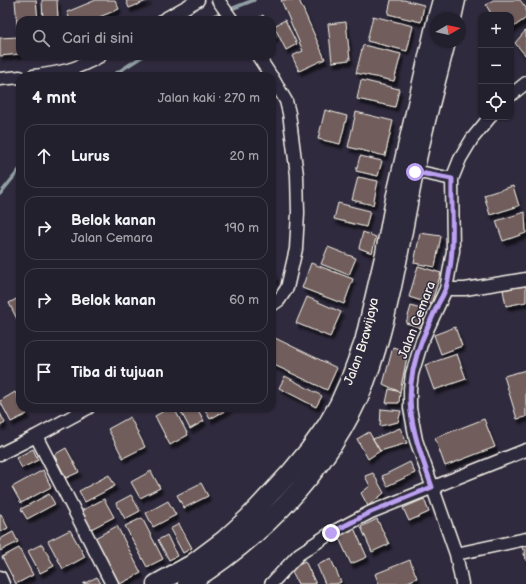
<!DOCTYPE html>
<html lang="id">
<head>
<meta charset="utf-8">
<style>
  body { margin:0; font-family:"Balsamiq Sans",sans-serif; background:#2f2d3a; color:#f1f3f6 }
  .controls { position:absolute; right:12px; top:12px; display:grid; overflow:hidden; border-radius:8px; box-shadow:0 1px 3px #0004 }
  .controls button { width:36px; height:36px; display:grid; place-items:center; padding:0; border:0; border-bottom:1px solid #403e4a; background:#23202e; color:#f1f3f6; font:20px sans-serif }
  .compass { position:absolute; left:430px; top:12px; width:36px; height:36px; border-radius:50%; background:#23202e; box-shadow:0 1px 3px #0004; rotate:81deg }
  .stop { position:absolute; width:12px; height:12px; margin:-9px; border:3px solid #bca0f2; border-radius:50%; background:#fff }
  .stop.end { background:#bca0f2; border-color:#fff; box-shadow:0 1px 4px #0008 }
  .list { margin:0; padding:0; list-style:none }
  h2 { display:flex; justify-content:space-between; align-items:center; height:52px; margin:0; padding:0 16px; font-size:17px }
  h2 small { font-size:13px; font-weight:400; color:#a3a3aa }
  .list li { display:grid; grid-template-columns:26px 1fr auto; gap:12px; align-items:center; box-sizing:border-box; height:64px; margin:0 8px 8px; padding:0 8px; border:1px solid #403e4a; border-radius:12px }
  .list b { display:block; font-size:15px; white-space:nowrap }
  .list p { margin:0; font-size:13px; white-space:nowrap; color:#a3a3aa }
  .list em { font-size:13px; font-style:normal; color:#a3a3aa }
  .icon { flex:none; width:22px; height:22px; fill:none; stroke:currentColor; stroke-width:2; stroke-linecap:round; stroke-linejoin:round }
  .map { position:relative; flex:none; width:526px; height:584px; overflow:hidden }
  .search { position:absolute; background:#23202e; box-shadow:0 1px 3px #0004; left:16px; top:16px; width:260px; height:44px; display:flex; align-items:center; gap:10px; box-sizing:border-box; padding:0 14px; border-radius:12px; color:#a3a3aa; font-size:15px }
  .panel { position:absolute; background:#23202e; box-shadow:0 1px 3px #0004; left:16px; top:72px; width:260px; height:340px; border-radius:12px }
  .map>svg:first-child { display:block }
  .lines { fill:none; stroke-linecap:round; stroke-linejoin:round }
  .stream { stroke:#919fa4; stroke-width:3.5 }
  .building { fill:#6f5d5c; stroke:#f4f1e8; filter:url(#shadow) }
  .minor-casing { stroke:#f4f1e8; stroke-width:15 }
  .highway-casing { stroke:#f4f1e8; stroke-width:21 }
  .minor { stroke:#2f2a3d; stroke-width:12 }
  .highway { stroke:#2f2a3d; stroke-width:18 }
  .route { stroke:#bca0f2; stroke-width:5 }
  .labels { text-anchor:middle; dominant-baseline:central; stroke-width:3; stroke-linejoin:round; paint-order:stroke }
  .street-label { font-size:13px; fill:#f4f1e8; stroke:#2f2a3d }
</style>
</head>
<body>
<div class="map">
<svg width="526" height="584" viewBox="0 0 526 584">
  <defs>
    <filter id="shadow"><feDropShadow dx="2.5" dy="4.5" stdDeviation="1" flood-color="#0009"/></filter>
  </defs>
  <rect width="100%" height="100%" fill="#2f2a3d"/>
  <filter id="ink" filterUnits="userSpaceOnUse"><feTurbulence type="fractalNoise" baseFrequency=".025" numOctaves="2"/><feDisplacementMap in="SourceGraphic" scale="8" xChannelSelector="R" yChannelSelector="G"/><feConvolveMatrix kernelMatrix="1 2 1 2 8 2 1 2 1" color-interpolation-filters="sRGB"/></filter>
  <g filter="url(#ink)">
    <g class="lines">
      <!-- stream -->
      <path class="stream" d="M203,20L254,0
        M112,76L143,56
        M0,194L20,169"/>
    </g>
    <!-- building -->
    <path class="building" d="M15,0H36L38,20H20V54L0,56V38L18,37Z
      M42,0H57L58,20H43Z
      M96,0H115L119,9L92,20H70L67,12Z
      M126,0H149L129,8Z
      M281,0H299L325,59L299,71L292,56L303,51Z
      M391,0H404L424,5L421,22L388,14Z
      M493,0H520L526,8V18L511,29V15H492L486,5Z
      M263,15L266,20H255Z
      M373,16L413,26L407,51L367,41Z
      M285,20L297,44L286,50L274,26Z
      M346,22L350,60L332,62L328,24Z
      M526,30V56L515,43Z
      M272,31L276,37L272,39Z
      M363,45L401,54L394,81L356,73Z
      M361,80L399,89L395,107L357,99Z
      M325,110L347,116L340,144L318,139Z
      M356,112L393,121L385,156L348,147Z
      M360,156L382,161L378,176L356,171Z
      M358,177L378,181L373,205L352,200Z
      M513,186L519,206L490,215L484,195Z
      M338,203L370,211L366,227L334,219Z
      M525,212L526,233L503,241L496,221Z
      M363,232L376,237L372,253L359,248Z
      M420,233L441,236L435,267L414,263Z
      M328,247L356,258L349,275L321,264Z
      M311,263L353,279L344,304L302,288Z
      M418,266L441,273L431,304L409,297Z
      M272,271L276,279L272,281Z
      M526,285V302L506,306L503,290Z
      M20,297V325L9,303Z
      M307,297L341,312L330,337L296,323Z
      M411,306L426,311L421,328L406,323Z
      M455,327L462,346L441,354L434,335Z
      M275,338L337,368L327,390L272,364V344Z
      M393,347L408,352L400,392L383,384Z
      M457,354L466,379L434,390L425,365Z
      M526,370V417L517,419L504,376Z
      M285,376L322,396L316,407L279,388Z
      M389,389L400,392L399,403H386Z
      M15,392L20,401V408H24L27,414L11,422L0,401Z
      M169,408H174L188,435L170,445L155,416Z
      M179,408H197L204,421L190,429Z
      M204,408H230L210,419Z
      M381,409L401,411L398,422L380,426Z
      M0,413L5,423L0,426Z
      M130,417L145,447L123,458L108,429Z
      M484,419L495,447L445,466L435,438Z
      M400,428L407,443L380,451L373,439Z
      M369,432L380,451L368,459L357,439Z
      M66,448L79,472L66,478L54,455Z
      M33,449L38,460L22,468L16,458Z
      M410,462L415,473L387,486L382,476Z
      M43,470L51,487L21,503L12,487Z
      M151,471L160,488L140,498L131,482Z
      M373,473L384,493L368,506L361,493L370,486L365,476Z
      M109,475L115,486L85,502L79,491Z
      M201,483L208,496L184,508L177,495Z
      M49,494L55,504L27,519L21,509Z
      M131,495L140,511L125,519L116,503Z
      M104,499L114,517L91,529L81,511Z
      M424,499L429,512L409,521L403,508Z
      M168,501L176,515L153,527L146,513Z
      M0,514H1L8,528L0,532Z
      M142,518L163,559L147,567L125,526Z
      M377,519L389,544L372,552L361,527Z
      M179,524L192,548L183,553L170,529Z
      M117,526L141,573L120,584H116L93,539Z
      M354,528L367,557L351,564L338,536Z
      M70,530L85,557L63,569L48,541Z
      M13,532L18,542L0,551V539Z
      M167,535L177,556L169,560L158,540Z
      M42,544L54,566L40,573L28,551Z
      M526,544V561L522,546Z
      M19,548L33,575L16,584L2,557Z
      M331,559L341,582L336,584H325L317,565Z
      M410,560L417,578L403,584H379L375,574Z
      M305,561L316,584H298L290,568Z
      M97,577L101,584H83Z"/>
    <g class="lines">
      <defs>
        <path id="minor" d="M218,0L232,20
          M163,20L198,0
          M258,56L271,76
          M33,76C61,73 75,70 100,56
          M272,77L286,101L289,113L297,175L298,213L296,249L287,288L279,300L272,305
          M0,79L20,77
          M511,95L526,83
          M415,171L452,179
          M446,289H465L526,279
          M36,436L112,584
          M0,454L36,436L88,408
          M456,554L526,539
          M0,577L3,584
          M271,584L299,554L331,533L371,512L526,450
          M462,584L456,554L416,440L410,408V389L412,374L422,341L446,289L453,251L452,179L460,159L472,139L490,117"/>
        <g id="highway">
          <path d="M437,18L442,0"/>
          <path d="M452,18L456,0"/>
          <path id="s1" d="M156,584L192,564L224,540L248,518L290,473L309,450L327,425L339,404L351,377L364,342L385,253L395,199L436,22"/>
          <path d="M187,584C268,534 341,457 371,366C392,303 401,237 414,173C423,129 435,86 446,42"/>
        </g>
      </defs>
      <!-- minor casing -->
      <use href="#minor" class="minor-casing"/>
      <!-- highway casing -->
      <use href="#highway" class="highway-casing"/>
      <!-- minor -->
      <use href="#minor" class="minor"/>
      <!-- highway -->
      <use href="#highway" class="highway"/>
    </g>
  </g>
  <g class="lines" filter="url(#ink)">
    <!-- route -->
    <path class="route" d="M331,533L371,512L432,487C413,431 399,399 422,340C427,328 433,316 438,304C441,299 444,293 446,288C456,251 451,216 452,179L415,172"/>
  </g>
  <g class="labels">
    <!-- street labels -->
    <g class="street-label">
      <text transform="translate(417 320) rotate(-69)">Jalan Cemara</text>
      <text stroke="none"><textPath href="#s1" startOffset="327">Jalan Brawijaya</textPath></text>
    </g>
  </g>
</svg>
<div class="controls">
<button>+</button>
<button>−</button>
<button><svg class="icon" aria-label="locate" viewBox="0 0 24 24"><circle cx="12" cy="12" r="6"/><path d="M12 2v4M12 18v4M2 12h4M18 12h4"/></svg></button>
</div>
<svg class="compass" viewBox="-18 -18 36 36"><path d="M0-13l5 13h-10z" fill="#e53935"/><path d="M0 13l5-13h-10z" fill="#a3a3aa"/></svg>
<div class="stop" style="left:415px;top:172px"></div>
<div class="stop end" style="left:331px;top:533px"></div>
<div class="search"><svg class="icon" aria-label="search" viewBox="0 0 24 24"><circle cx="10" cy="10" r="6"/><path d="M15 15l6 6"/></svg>Cari di sini</div>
<section class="panel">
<h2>4 mnt<small>Jalan kaki · 270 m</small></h2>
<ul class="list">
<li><svg class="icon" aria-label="ahead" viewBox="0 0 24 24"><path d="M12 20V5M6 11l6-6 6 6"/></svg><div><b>Lurus</b></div><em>20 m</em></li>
<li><svg class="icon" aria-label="right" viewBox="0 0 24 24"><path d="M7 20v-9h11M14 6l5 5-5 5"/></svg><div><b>Belok kanan</b><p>Jalan Cemara</p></div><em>190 m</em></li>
<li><svg class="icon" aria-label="right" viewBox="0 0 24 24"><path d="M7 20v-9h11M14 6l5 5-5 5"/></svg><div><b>Belok kanan</b></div><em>60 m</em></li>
<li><svg class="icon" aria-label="arrive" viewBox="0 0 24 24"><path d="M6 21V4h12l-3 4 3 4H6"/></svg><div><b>Tiba di tujuan</b></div></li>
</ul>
</section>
</div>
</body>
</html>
